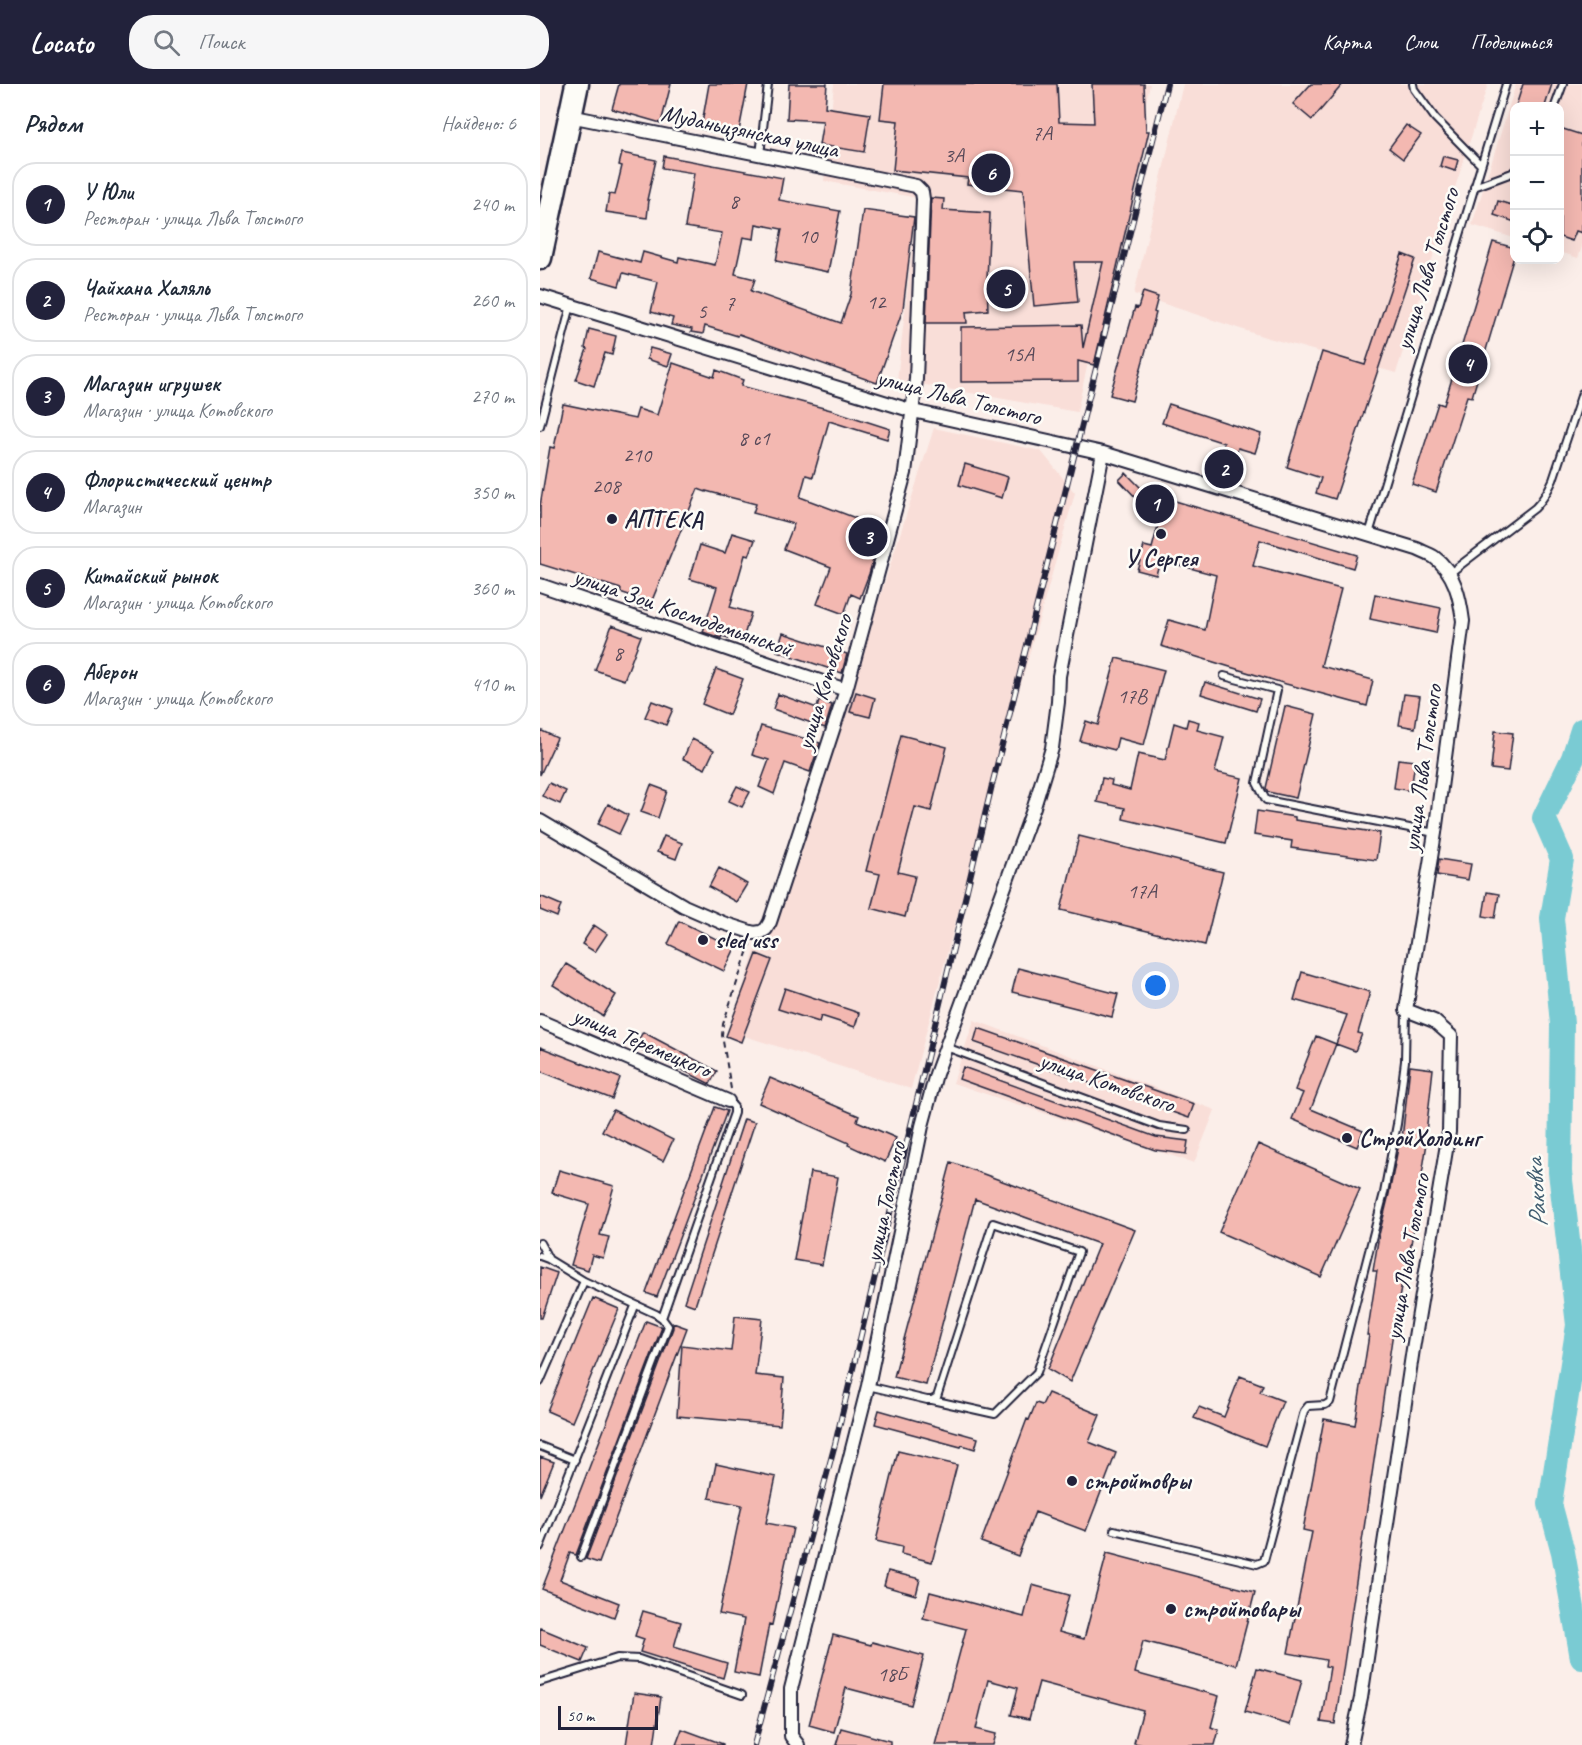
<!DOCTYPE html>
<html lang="ru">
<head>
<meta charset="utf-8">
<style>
  body { margin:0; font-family:Caveat,sans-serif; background:#f6f6f7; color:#1f2937 }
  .controls { position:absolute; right:18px; top:18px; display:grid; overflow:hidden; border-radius:12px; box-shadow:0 6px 24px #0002 }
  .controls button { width:54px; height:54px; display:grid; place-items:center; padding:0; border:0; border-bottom:2px solid #e0e1e3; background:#fff; color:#1f2937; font:30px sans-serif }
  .scale { position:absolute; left:18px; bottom:15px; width:100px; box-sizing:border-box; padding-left:6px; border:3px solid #22223b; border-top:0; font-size:16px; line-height:21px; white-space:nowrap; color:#22223b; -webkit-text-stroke:4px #fdfcf7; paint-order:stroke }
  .you { position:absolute; left:616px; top:902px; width:21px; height:21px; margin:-15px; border:4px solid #fff; border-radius:50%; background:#1a73e8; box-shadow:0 0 0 9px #1a73e833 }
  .badge { display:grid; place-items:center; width:39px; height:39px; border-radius:50%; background:#22223b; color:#fff; font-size:20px; font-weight:700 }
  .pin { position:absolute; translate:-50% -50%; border:3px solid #fff; box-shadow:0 2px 6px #0006 }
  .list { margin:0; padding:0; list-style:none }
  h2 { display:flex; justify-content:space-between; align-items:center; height:78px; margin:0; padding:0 24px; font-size:26px }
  h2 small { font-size:20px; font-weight:400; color:#747a83 }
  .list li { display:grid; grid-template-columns:39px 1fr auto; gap:18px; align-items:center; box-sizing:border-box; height:84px; margin:0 12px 12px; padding:0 12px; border:2px solid #e0e1e3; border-radius:24px }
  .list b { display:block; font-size:22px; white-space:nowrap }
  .list p { margin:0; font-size:20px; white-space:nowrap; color:#747a83 }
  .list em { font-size:20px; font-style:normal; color:#747a83 }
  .icon { flex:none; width:33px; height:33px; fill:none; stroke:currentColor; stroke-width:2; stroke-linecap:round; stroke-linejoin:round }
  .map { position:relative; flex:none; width:1042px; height:1661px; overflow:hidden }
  header { display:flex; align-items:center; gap:36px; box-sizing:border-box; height:84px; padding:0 30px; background:#22223b; color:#fff }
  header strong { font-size:28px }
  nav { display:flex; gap:33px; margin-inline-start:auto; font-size:21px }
  .search { width:420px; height:54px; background:#f6f6f7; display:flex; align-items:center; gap:15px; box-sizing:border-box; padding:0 21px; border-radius:24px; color:#747a83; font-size:22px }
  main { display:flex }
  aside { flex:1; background:#fff }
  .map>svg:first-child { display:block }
  .built { fill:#f9ded8 }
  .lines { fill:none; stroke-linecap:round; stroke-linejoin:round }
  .river { stroke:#7acbd3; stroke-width:24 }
  .building { fill:#f3b8b1; stroke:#22223b; stroke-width:1.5 }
  .lane-casing { stroke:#22223b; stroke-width:10 }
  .street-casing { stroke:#22223b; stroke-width:16 }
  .highway-casing { stroke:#22223b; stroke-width:27 }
  .path { stroke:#22223b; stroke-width:2; stroke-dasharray:6 4.5; stroke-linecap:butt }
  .lane { stroke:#fdfcf7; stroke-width:6 }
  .street { stroke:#fdfcf7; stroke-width:12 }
  .highway { stroke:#fdfcf7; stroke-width:22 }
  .rail-casing { stroke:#22223b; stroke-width:6 }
  .rail { stroke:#fdfcf7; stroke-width:4; stroke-dasharray:11; stroke-linecap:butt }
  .poi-dot { fill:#22223b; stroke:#fdfcf7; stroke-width:2 }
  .labels { text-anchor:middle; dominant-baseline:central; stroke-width:5; stroke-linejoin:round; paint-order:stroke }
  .number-label { font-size:21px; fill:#564858 }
  .street-label { font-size:24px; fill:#22223b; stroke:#fdfcf7 }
  .poi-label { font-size:24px; font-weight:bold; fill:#22223b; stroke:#fdfcf7; text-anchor:start }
  .water-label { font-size:26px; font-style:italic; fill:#415d70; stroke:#fdfcf7 }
</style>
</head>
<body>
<header>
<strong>Locato</strong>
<div class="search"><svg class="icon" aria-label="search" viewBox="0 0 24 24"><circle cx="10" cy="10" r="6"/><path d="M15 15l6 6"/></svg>Поиск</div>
<nav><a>Карта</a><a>Слои</a><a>Поделиться</a></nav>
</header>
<main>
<aside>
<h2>Рядом<small>Найдено: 6</small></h2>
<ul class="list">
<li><span class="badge">1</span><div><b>У Юли</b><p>Ресторан · улица Льва Толстого</p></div><em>240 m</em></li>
<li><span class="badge">2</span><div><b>Чайхана Халяль</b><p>Ресторан · улица Льва Толстого</p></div><em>260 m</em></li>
<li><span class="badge">3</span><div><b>Магазин игрушек</b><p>Магазин · улица Котовского</p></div><em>270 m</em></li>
<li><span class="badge">4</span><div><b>Флористический центр</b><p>Магазин</p></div><em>350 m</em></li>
<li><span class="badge">5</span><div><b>Китайский рынок</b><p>Магазин · улица Котовского</p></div><em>360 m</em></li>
<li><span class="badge">6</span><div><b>Аберон</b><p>Магазин · улица Котовского</p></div><em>410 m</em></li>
</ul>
</aside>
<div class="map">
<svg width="1042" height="1661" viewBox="0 0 1042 1661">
  <rect width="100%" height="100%" fill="#fbeee9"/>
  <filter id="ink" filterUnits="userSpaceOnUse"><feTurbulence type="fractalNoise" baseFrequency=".0167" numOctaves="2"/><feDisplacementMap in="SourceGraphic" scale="12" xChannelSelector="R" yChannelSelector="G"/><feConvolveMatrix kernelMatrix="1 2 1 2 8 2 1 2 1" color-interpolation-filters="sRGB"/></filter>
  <g filter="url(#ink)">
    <!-- built -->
    <path class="built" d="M294,0H610L537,328L357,296L378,114L284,97Z
      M643,0H948L856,289L725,253L594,210Z
      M976,0H1042V163L1038,174L1020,168V22H975L974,154L932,141Z
      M394,344L501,367L535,409L452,701L371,1005L189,947L229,822L271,729Z
      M434,936L675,1026L654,1079L413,999Z"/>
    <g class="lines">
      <!-- river -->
      <path class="river" d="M1042,646L1033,674L1004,734L1022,775L1012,834L1022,940L1020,1088L1038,1241L1010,1420L1023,1468L1042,1574"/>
    </g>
    <!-- building -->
    <path class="building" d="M79,0H131L121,39L72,25Z
      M169,0H208L198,52L161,45Z
      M249,0H287L285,23L330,30L324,68L279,61L283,37L247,35Z
      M344,0H517L519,38L554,39L552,0H604L606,47H609L554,281L538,277V297L421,298V243L541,241L543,264L563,178H534L538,218L494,222L483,106L427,100L428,94L353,86L358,37L340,35Z
      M771,0H803L772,36L753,20Z
      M983,0H1012L1005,22H976Z
      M866,41L881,51L863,75L849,64Z
      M1020,44L1042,51V149L1036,147L1032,157L1020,153Z
      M82,69L116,76L107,116H109L107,134L66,128L69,110L75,111L82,82L79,81Z
      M124,72L243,94L239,116L300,127L288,188L236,177L242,145L216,140L214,155L203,153L195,190L215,195L211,207L301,239L311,210L323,126L374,133L363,225L337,299L199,250L198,252L165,242L163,250L151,248L152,245L131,241L133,234L111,228L118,198L83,189L79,202L51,194L58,168L100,179L103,168L138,178L139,173L175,181L182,149L145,143L154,89L122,84Z
      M903,72L918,76L915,87L900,82Z
      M391,114L404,115L403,126L450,129L447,196L448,226L426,228L427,239H386Z
      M958,117L975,122V138L954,131Z
      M953,158L975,164V169L932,313L927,312L896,408L872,400L898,319L904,321Z
      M862,170L875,175L795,415L776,409L781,394L747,383L782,268L825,281Z
      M603,208L618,213L614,228L616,229L592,317L570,311L595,223L598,224Z
      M49,245L76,252L72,271L65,269L54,302L36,296L47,265L45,264Z
      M110,264L132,270L128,282L107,275Z
      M133,279L174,293L176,286L203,296L201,302L291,326L350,345L347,355L289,337L273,393L266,391L260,413L342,444L329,490L320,514L311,510L304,530L277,520L291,483L244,465L254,440L213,429L216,420L166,407V408L158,405L108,526L96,523L98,514L80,508L81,505L0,480V422L10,363L14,364L23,320L95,335L98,325L117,331Z
      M629,320L721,350L715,369L698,364L690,394L675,389L684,359L622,339Z
      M425,380L468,393L462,414L419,401Z
      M586,389L605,408L817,471L813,484L720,456L713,482L801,505L781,582L833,596L827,622L746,600L621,562L629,536L665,546L676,491L620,476L616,491L597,486L604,462L612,464L622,427L604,422L579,396Z
      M192,449L215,456L209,472L205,471L190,523L211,529L202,558L182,552L181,554L163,548L177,503L150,495L160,461L185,469Z
      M835,510L901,524L896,549L830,535Z
      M72,541L101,552L84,596L55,586Z
      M243,549L307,570L302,589L237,567Z
      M576,574L624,586L604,661L578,654L575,666L540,657L546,637L558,641Z
      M176,585L203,595L189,631L162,620Z
      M665,598L720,615L716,627L661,610Z
      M316,608L335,614L330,633L310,628Z
      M238,610L277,624L279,617L292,621L285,644L233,625Z
      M864,610L880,612L875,644L859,641Z
      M112,617L133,625L126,641L105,633Z
      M745,622L776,630L756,714L728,708L726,704Z
      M648,635L659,638L657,646L684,653L675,688L702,694L686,759L583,735L585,724L557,718L562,694L572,696L571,701L590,706L598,670L625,676L634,639L646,643Z
      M221,642L280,659L270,688L245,679L234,710L219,703L229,676L212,671Z
      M0,646L17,654L0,691Z
      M955,647L973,649L968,687L951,685Z
      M361,651L407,663L391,727L375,723L358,788L375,792L365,833L331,824L340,790L326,787Z
      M152,655L174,666L165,685L143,675Z
      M858,675L875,677L871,707L854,704Z
      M9,699L26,707L20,720L2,712Z
      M111,701L127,707L118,734L101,728Z
      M197,702L210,708L202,723L189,717Z
      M68,720L88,731L79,750L58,740Z
      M717,727L755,733V736L840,749L836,776L751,764L752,757L714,751Z
      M124,752L142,759L136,775L117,768Z
      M539,752L683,788L665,861L521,826Z
      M899,775L931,780L928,796L897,791Z
      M179,784L207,800L196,818L169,803Z
      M947,808L959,810L955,834L943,832Z
      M0,812L21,821L17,833L0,826Z
      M139,837L195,864L184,887L128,860Z
      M54,841L67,850L55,868L42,860Z
      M217,870L232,876L201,958L186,952Z
      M26,880L76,911L63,932L13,901Z
      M478,884L578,910L572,933L472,908Z
      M762,888L830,908L818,949L822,950L815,967L796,960L807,931L754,916Z
      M245,904L319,929L315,943L281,932L279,938L238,925Z
      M438,944L654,1020L649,1034L434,958Z
      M103,948L177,987L170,1000L95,962Z
      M776,952L796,960L771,1025L823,1047L817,1063L752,1035L763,1009L755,1006Z
      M0,963L80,994L72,1015L0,987Z
      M870,982L893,985L885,1058L887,1059L866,1192H863L852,1255L795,1640L781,1638L790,1583L785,1582L786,1576L748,1569L772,1448L763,1446L784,1335L815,1341L829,1251H827L837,1187H833L839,1151L849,1110L860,1054L862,1055Z
      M423,983L616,1053L648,1057L646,1070L615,1066L419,995Z
      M230,994L319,1032L317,1037L356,1054L345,1078L308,1061L309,1059L219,1019Z
      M175,1023L187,1027L117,1213L106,1209Z
      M73,1026L133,1056L123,1077L62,1047Z
      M204,1035L215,1038L155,1222L144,1218Z
      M718,1060L820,1105L781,1193L679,1148Z
      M411,1078L595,1146L530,1298L508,1285L559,1160L435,1115L386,1301L354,1293Z
      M19,1086L74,1102L60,1151L69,1153L63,1174L52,1171L48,1186L31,1181L49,1120L12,1109Z
      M270,1088L298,1093L282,1181L254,1176Z
      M0,1183L17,1189L2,1234H0Z
      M53,1214L79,1225L32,1338L7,1327Z
      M195,1232L222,1235L215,1291L244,1294L240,1341L137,1332L142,1261L191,1267Z
      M106,1237L122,1243L36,1471L30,1469L20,1496L79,1519L74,1533L2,1505Z
      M133,1239L147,1244L59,1479L46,1475L133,1244Z
      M700,1292L723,1301L720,1308L743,1317L725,1362L654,1334L659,1323L684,1333Z
      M508,1309L560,1331L549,1358L576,1369L546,1447L495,1428L478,1472L441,1458L487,1335L489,1336L496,1319L502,1321Z
      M339,1326L438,1354L435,1365L422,1361L421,1363L335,1340Z
      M358,1367L417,1381L392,1478L361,1470L362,1463L336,1457Z
      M0,1373L14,1378L0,1412Z
      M176,1380L236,1393L226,1439L253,1444L232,1541L229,1540L219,1593L194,1588L204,1535L179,1530L202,1421L169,1414Z
      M567,1469L715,1508L696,1581L603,1557L595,1589L679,1612L671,1643L679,1646L675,1661H603L594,1659L603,1626L499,1598L489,1635L471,1631L478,1604L448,1596L436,1645L456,1650L453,1661H395L426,1545L383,1534L390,1508L484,1533L492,1501L529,1511L519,1548L544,1555Z
      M348,1487L380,1495L376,1511L344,1502Z
      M103,1527L141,1538L134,1563L187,1579L183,1594L100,1568L104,1555L95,1552Z
      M0,1544L48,1564L42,1578L0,1561Z
      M293,1551L331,1561L332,1558L384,1572L371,1621L306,1604L294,1648L269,1641Z
      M717,1584L762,1596L750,1641L705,1628Z
      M94,1609L121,1613L114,1661H86Z
      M301,1644L350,1657V1661H296Z
      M142,1645L183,1660V1661H136Z"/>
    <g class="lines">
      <defs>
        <path id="lane" d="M873,0L874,5L895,34L941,81
          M1015,22L1023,0
          M220,71L228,0
          M934,103L972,89L975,86
          M0,342L31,221
          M829,450L966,0
          M910,489L995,424C1003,416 1008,407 1013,396L1042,309
          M684,592L737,606L717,699L726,716L895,749
          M406,963L619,1042L647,1046
          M0,1159L8,1174
          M0,1172L8,1175L44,1197L116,1230L122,1234L128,1242L41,1473
          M122,1234L194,1029V1023L188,1017
          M0,1298L44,1197
          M328,1302L387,1316H392L397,1313L453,1139L539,1168L497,1288L455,1330L392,1316
          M0,1362L35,1376
          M574,1446L717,1480L724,1477L764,1327L768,1322L785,1321L790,1318L844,1109L857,1040L865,977L866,927
          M0,1463L95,1222
          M0,1598L77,1574L99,1575L202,1611"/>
        <path id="street" d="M0,212L373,327L563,369L877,465C883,468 889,470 894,473C915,488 920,514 923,537L895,749L866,926L894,937L911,952L909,1048L873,1265L821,1614L811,1661
          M0,501L306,606
          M0,737L144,822L183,839L214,849L221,848L226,845L230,838L306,606L365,389L376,295L383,115L382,108L376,102L30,32
          M0,937L188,1017
          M258,1661L251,1652V1605L328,1302L382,1042L396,990L494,723L512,664L518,618L519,592L563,369"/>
        <path id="highway" d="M0,174L37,0"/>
      </defs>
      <!-- lane casing -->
      <use href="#lane" class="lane-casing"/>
      <!-- street casing -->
      <use href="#street" class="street-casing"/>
      <!-- highway casing -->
      <use href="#highway" class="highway-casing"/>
      <!-- path -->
      <path class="path" d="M191,1005L182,951L183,940L210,860"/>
      <!-- lane -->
      <use href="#lane" class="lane"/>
      <!-- street -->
      <use href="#street" class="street"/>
      <!-- highway -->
      <use href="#highway" class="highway"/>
      <defs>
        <path id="rail" d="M214,1661L295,1360L452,701L627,0"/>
      </defs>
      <!-- rail casing -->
      <use href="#rail" class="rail-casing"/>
      <!-- rail -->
      <use href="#rail" class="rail"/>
    </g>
  </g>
  <!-- markers -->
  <g class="poi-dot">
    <circle cx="72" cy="435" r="6"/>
    <circle cx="621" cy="450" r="6"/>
    <circle cx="163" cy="856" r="6"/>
    <circle cx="807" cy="1054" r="6"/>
    <circle cx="532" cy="1397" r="6"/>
    <circle cx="631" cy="1525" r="6"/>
  </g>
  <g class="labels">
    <!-- number labels -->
    <g class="number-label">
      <text x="502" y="49">7А</text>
      <text x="414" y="71">3А</text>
      <text x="194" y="117">8</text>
      <text x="268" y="152">10</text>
      <text x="336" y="218">12</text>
      <text x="190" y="219">7</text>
      <text x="162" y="227">5</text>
      <text x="479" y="270">15А</text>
      <text x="214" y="354">8 с1</text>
      <text x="97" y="371">210</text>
      <text x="66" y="402">208</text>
      <text x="78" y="569">8</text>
      <text x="592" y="612">17В</text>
      <text x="602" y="807">17А</text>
      <text x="352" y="1590">18Б</text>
    </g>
    <!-- street labels -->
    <g class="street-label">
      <text transform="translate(210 47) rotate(12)">Муданьцзянская улица</text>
      <text transform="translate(887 185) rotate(-73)">улица Льва Толстого</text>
      <text transform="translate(419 313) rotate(14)">улица Льва Толстого</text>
      <text transform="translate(143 528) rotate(19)">улица Зои Космодемьянской</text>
      <text transform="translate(284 598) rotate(-73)">улица Котовского</text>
      <text transform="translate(882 684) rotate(-82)">улица Льва Толстого</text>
      <text transform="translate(102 958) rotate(23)">улица Теремецкого</text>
      <text transform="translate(567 998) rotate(19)">улица Котовского</text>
      <text transform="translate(345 1118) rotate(-78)">улица Толстого</text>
      <text transform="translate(867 1173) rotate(-80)">улица Льва Толстого</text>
    </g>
    <!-- poi labels -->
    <g class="poi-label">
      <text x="84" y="435">АПТЕКА</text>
      <text x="621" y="474" text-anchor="middle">У Сергея</text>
      <text x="175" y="856">sled uss</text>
      <text x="819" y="1054">СтройХолдинг</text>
      <text x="544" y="1397">стройтовры</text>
      <text x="643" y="1525">стройтовары</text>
    </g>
    <!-- water labels -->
    <g class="water-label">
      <text transform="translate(996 1109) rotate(-94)">Раковка</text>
    </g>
  </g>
</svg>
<div class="controls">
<button>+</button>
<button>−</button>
<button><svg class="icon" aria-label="locate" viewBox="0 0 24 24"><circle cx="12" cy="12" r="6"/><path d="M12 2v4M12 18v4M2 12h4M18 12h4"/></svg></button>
</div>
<div class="scale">50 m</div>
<div class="you"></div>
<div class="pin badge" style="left:615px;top:420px">1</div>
<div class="pin badge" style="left:684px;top:385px">2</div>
<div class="pin badge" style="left:328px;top:453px">3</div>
<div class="pin badge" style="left:928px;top:280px">4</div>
<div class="pin badge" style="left:466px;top:205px">5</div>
<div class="pin badge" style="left:451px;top:89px">6</div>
</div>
</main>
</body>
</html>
